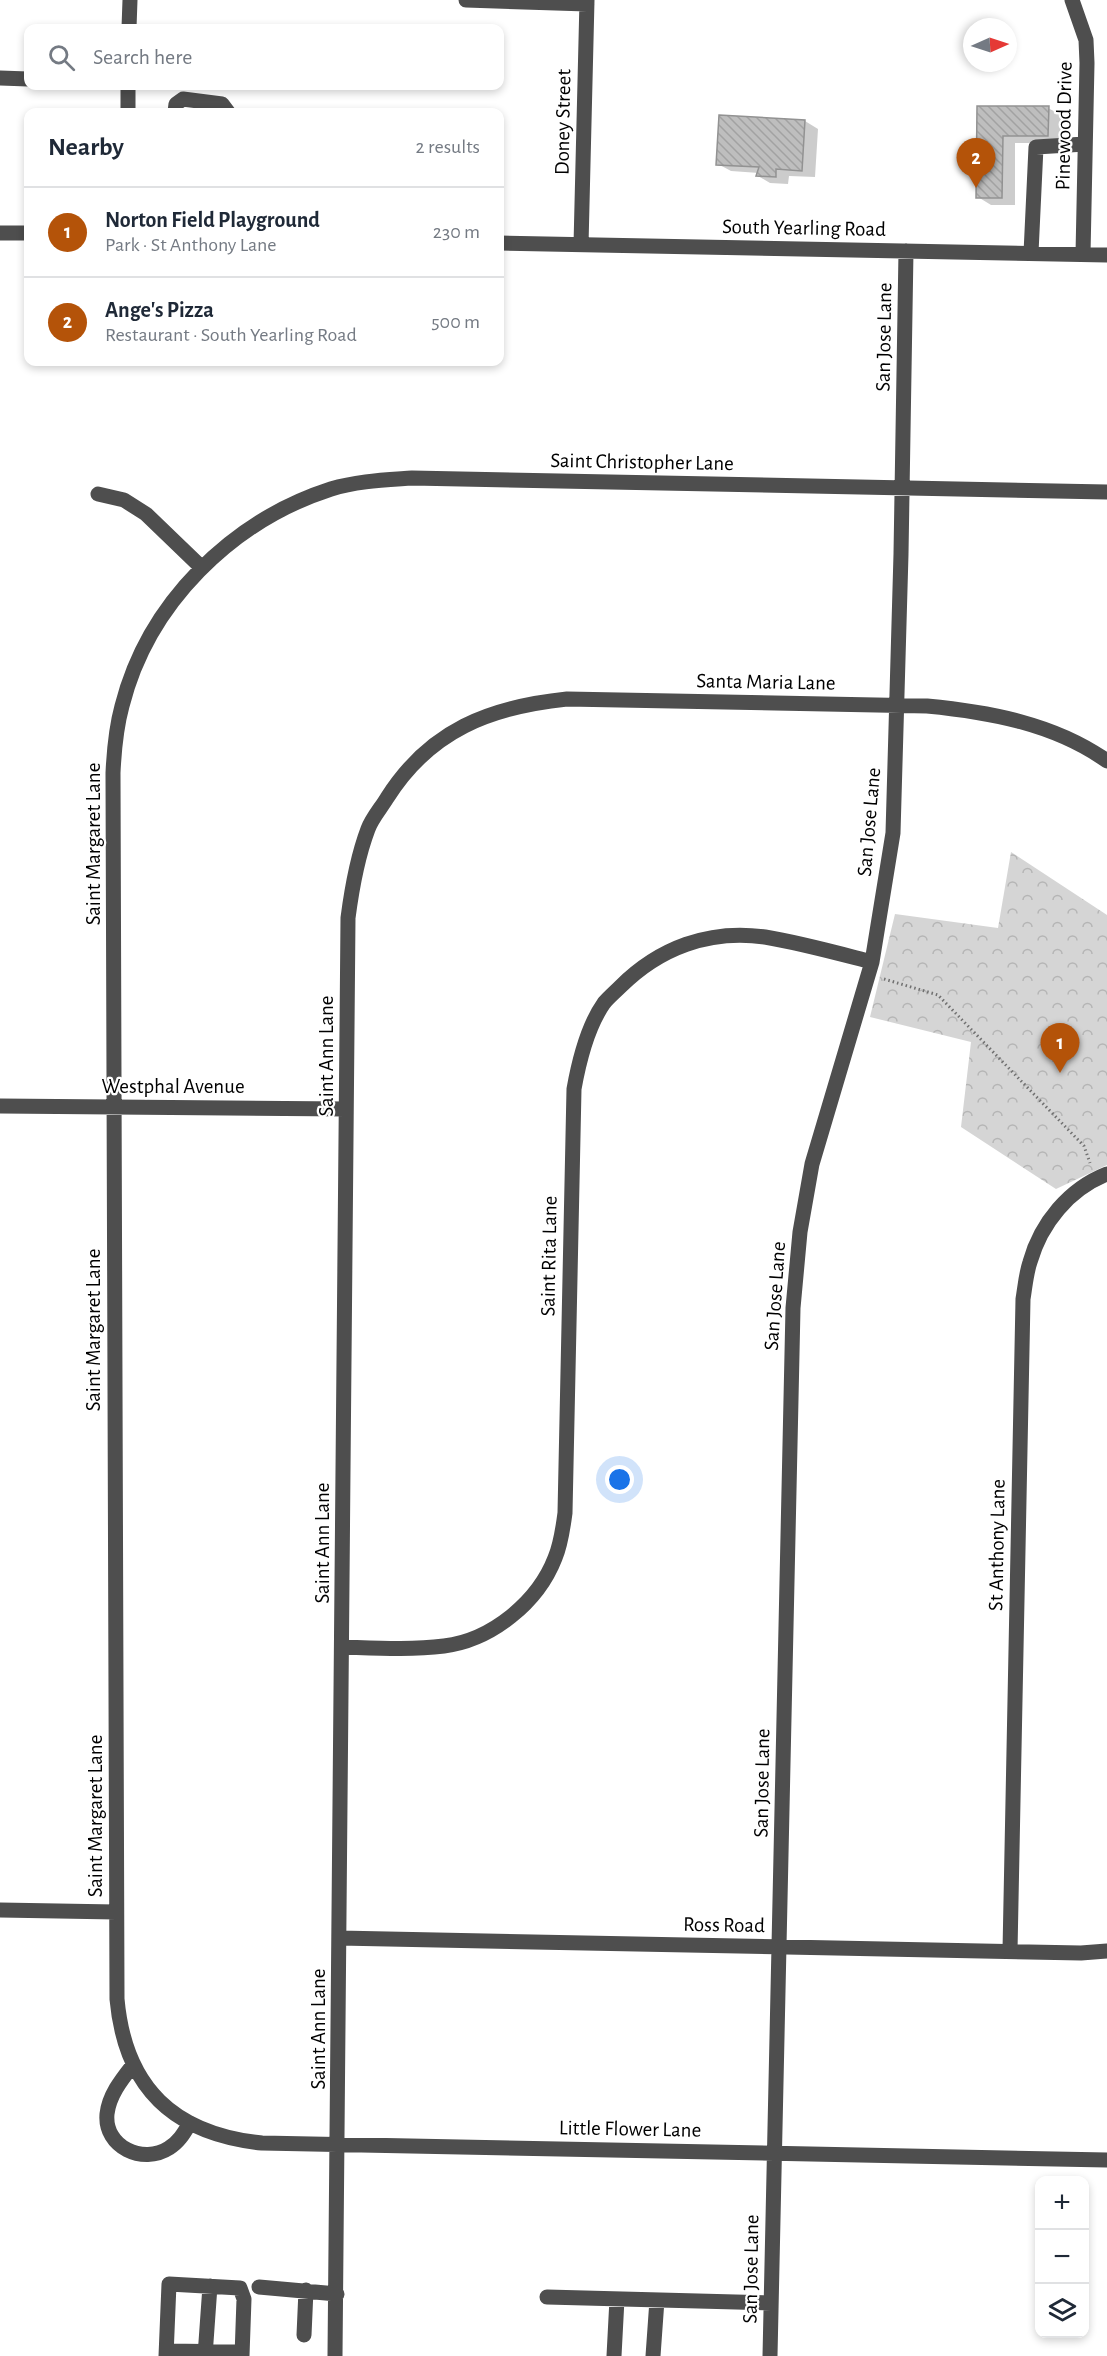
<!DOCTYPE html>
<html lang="en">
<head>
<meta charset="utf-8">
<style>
  body { margin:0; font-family:"Alegreya Sans",sans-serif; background:#f2f2f3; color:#1f2937 }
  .controls { position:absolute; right:18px; bottom:18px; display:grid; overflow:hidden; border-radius:12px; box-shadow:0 3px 9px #0003 }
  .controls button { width:54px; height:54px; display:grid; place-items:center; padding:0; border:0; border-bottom:2px solid #e0e1e3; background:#fff; color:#1f2937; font:30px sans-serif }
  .compass { position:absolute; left:963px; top:18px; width:54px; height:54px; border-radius:50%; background:#fff; box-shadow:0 3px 9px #0003; rotate:87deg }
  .you { position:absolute; left:620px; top:1480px; width:21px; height:21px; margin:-15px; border:4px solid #fff; border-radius:50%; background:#1a73e8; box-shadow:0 0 0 9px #1a73e833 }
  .badge { display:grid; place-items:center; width:39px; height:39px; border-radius:50%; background:#b45309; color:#fff; font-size:20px; font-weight:700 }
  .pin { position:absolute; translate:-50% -50px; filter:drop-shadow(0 2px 3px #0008) }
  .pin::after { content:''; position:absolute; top:32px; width:21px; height:18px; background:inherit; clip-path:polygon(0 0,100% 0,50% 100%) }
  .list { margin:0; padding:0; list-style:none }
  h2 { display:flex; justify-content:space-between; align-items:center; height:78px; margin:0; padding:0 24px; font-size:26px }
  h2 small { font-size:20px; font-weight:400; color:#747a83 }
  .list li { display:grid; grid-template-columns:39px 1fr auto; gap:18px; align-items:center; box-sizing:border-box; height:90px; padding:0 24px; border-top:2px solid #e0e1e3 }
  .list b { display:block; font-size:22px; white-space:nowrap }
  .list p { margin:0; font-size:20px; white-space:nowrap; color:#747a83 }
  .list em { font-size:20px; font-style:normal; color:#747a83 }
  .icon { flex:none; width:33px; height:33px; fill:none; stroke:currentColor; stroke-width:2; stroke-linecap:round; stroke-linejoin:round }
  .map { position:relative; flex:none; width:1107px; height:2356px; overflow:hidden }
  .search { position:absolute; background:#fff; box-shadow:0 3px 9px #0003; left:24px; top:24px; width:480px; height:66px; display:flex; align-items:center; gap:15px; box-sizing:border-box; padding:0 21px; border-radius:12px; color:#747a83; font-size:22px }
  .panel { position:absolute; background:#fff; box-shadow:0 3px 9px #0003; left:24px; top:108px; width:480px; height:258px; border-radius:12px }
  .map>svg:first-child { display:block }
  .park { fill:url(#park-crowns) }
  .shadow { fill:#0003 }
  .building { fill:url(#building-back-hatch); stroke:#929292; stroke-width:1.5 }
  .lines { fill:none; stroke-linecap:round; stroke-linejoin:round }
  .path { stroke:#707070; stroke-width:3; stroke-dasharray:1.5 3; stroke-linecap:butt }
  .minor { stroke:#4e4e4e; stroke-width:15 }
  .labels { text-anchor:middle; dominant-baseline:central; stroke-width:4.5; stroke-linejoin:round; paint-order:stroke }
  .street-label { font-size:21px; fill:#000; stroke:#fff }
</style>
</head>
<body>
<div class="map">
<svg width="1107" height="2356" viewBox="0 0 1107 2356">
  <defs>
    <pattern id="park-crowns" width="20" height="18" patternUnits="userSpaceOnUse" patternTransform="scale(1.5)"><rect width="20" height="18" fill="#d5d5d5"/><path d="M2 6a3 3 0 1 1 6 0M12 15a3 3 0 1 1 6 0" fill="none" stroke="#b5b5b5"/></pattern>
    <pattern id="building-back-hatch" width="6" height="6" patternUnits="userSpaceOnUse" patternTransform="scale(1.5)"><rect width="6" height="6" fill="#bebebe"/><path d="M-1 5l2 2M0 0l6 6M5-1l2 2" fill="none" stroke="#a2a2a2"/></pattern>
  </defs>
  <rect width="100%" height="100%" fill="#fff"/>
  <!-- park -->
  <path class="park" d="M1011,852L1107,915V1165L1056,1189L961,1127L971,1042L870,1017L895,914L998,928Z"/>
  <!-- shadow -->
  <path class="shadow" d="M979,107L1048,108L1061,115V143H1015V205H991L978,197Z
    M805,121L818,129L815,177L789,176L788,184L770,183L758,176L759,173L731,171L718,164Z"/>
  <!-- building -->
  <path class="building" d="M977,106H1049L1048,136H1003L1002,198H976Z
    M719,115L805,120L802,171L776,169V177L756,176L759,167L716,165Z"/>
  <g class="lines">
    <!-- path -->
    <path class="path" d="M884,979L938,995L1084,1146L1090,1163"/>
    <!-- minor -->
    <path class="minor" d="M466,0L587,4
      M1072,0L1086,40L1087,63L1083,254
      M129,28L130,0
      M0,78L28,79
      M128,112V86
      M175,112L176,104L183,99L222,104L228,112
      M0,233H28
      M500,243L1107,255
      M581,245L587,0
      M1031,253L1036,147L1085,144
      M1107,492L412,478C385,480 357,481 331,489C232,521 148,603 122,706C116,728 114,751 113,773L117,1999C125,2088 174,2134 262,2143L1107,2160
      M98,494L124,500L146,514L201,567
      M0,1106L346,1109
      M343,1647C376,1648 411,1650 444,1646C492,1640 538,1602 555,1558C561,1544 563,1528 565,1513L574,1089C579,1061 587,1027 604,1003C608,998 615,992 620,987C659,948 709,929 765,937C801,943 837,953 872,962
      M0,1910L116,1912
      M339,1938L1081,1953L1107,1951
      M1010,1951L1023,1299C1025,1287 1026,1274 1030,1262C1041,1223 1069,1189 1107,1174
      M133,2065C122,2079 109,2095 107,2114C104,2147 143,2165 169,2148C179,2142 184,2133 190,2123
      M259,2287L337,2294
      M547,2297L771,2303
      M304,2335L306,2290
      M167,2351L242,2352
      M166,2356L169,2284L240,2288L244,2299L242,2356
      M205,2356L210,2286
      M335,2356L348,918C352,887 357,858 368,829C372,818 381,808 387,798C430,730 490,707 567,699L927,706C990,712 1055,724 1107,761
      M614,2356L617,2299
      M653,2356L657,2300
      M770,2356L793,1308L800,1232L812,1164L872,962L893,833L901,554L906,251"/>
  </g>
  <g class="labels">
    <!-- street labels -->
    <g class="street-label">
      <text transform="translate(563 122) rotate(-89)">Doney Street</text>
      <text transform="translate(1064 126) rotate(-89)">Pinewood Drive</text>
      <text transform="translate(804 228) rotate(1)">South Yearling Road</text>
      <text transform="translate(884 337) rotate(-89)">San Jose Lane</text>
      <text transform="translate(642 462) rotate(1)">Saint Christopher Lane</text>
      <text transform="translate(766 682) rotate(1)">Santa Maria Lane</text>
      <text transform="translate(869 822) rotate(-85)">San Jose Lane</text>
      <text transform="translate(93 844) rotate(-90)">Saint Margaret Lane</text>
      <text transform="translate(326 1056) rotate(-90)">Saint Ann Lane</text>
      <text x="173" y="1086">Westphal Avenue</text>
      <text transform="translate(549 1256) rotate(-89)">Saint Rita Lane</text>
      <text transform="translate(775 1296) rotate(-86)">San Jose Lane</text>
      <text transform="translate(93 1330) rotate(-90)">Saint Margaret Lane</text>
      <text transform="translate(322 1543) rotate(-90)">Saint Ann Lane</text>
      <text transform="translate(997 1545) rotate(-89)">St Anthony Lane</text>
      <text transform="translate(762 1783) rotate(-89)">San Jose Lane</text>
      <text transform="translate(95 1816) rotate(-90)">Saint Margaret Lane</text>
      <text transform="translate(724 1925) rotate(1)">Ross Road</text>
      <text transform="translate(318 2029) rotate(-90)">Saint Ann Lane</text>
      <text transform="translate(630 2129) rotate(1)">Little Flower Lane</text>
      <text transform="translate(751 2269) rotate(-89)">San Jose Lane</text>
    </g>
  </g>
</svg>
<div class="controls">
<button>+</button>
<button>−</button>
<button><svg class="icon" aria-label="layers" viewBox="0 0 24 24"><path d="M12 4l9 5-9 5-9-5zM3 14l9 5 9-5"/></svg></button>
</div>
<svg class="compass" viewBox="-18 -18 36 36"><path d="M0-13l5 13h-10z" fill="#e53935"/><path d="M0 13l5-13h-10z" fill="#747a83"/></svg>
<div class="you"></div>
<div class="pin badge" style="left:1060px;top:1073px">1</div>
<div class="pin badge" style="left:976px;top:188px">2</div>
<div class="search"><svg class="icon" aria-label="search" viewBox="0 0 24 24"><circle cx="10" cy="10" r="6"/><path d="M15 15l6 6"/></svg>Search here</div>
<section class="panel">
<h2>Nearby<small>2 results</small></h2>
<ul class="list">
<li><span class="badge">1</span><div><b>Norton Field Playground</b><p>Park · St Anthony Lane</p></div><em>230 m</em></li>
<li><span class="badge">2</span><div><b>Ange's Pizza</b><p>Restaurant · South Yearling Road</p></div><em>500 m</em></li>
</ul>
</section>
</div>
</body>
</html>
